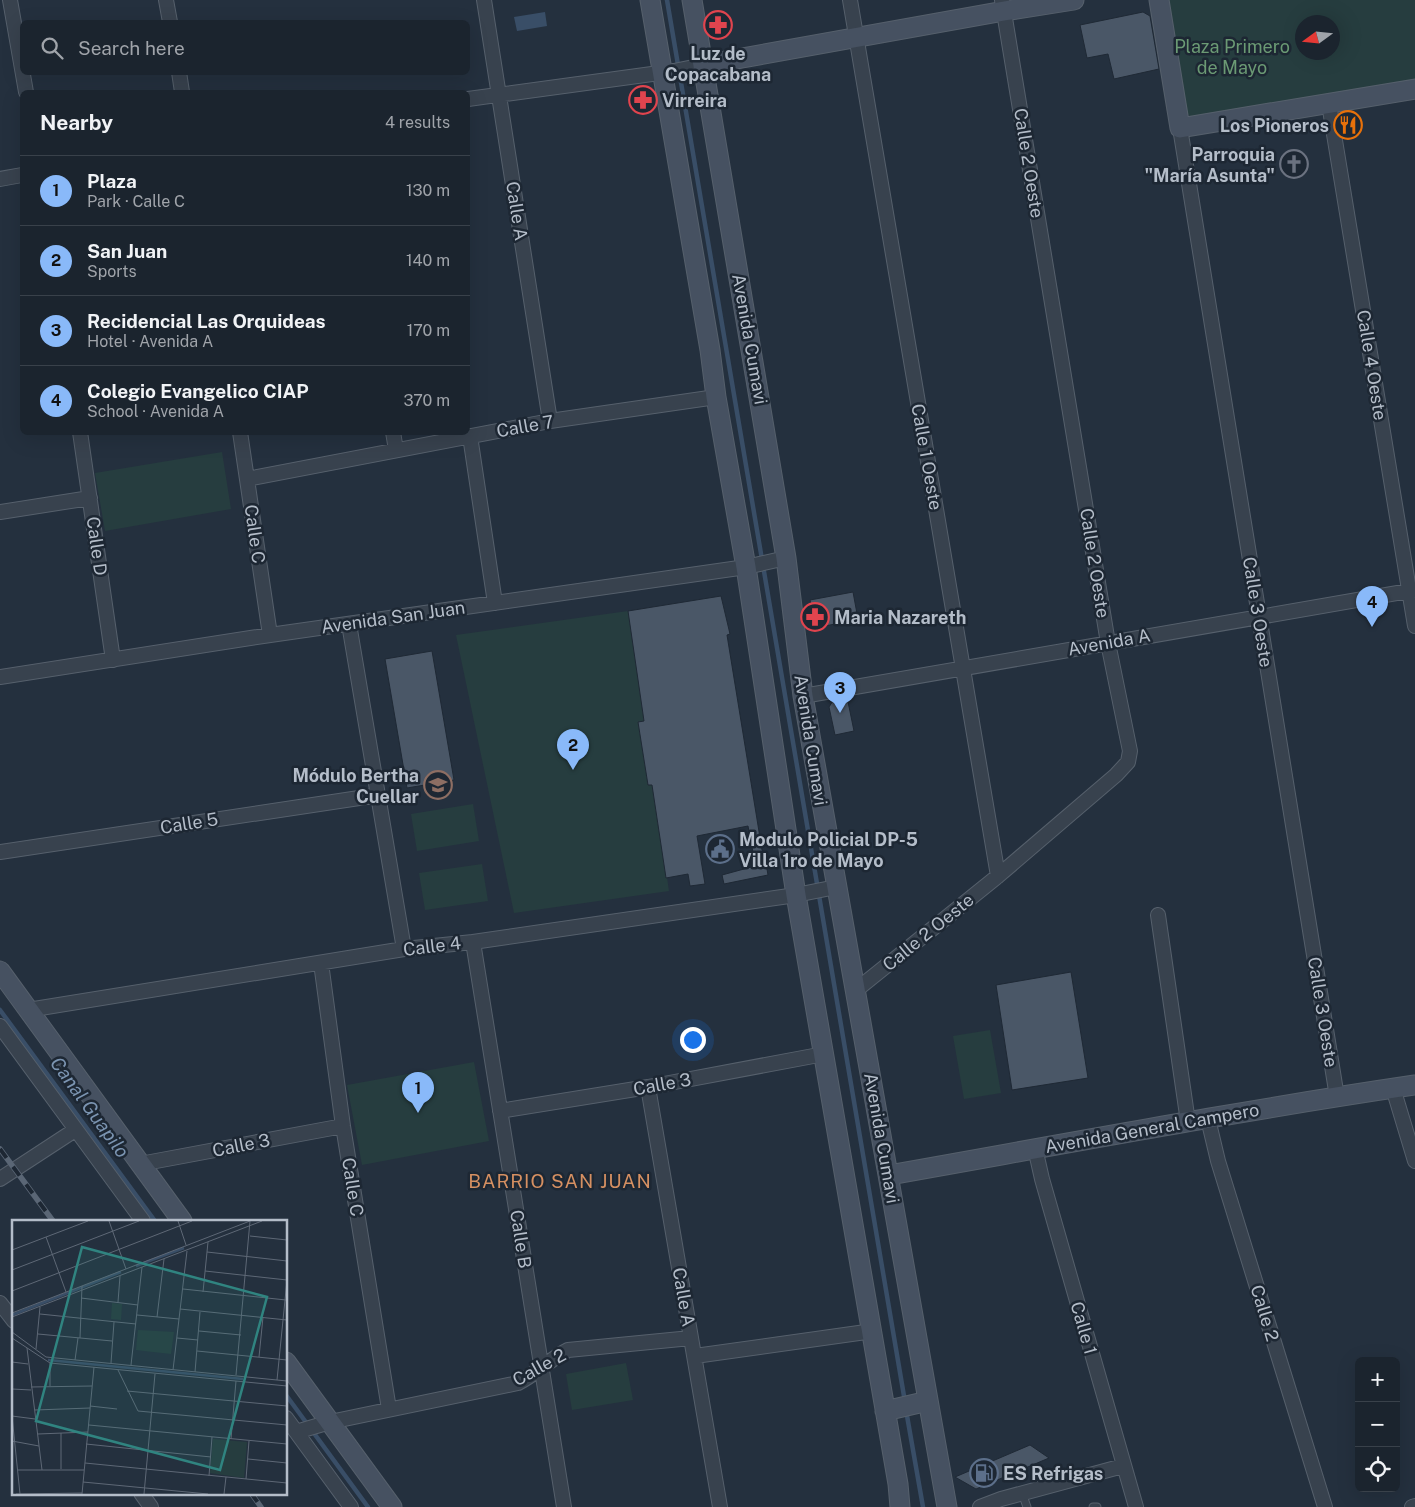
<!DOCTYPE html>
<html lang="en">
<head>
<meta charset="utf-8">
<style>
  body { margin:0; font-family:"Public Sans",sans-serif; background:#242c36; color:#f1f3f6 }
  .controls { position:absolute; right:15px; bottom:15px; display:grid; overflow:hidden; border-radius:8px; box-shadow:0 5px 20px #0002 }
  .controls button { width:45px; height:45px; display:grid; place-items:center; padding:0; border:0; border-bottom:1px solid #39414a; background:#1b242e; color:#f1f3f6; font:25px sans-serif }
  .compass { position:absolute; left:1295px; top:15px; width:45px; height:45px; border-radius:50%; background:#1b242e; box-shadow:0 5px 20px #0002; rotate:255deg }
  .you { position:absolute; left:692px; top:1039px; width:18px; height:18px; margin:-12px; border:4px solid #fff; border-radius:50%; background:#1a73e8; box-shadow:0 0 0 8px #1a73e833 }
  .badge { display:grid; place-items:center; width:32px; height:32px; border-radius:50%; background:#89b9f9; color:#111; font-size:16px; font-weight:700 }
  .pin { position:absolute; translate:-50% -41px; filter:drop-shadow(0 1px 2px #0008) }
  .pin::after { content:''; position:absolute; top:26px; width:18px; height:15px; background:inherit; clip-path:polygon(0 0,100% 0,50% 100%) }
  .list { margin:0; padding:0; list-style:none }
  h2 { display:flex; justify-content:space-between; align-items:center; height:65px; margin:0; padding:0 20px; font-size:21px }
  h2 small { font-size:16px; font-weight:400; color:#a0a4aa }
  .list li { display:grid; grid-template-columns:32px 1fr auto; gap:15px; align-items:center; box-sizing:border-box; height:70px; padding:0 20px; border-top:1px solid #39414a }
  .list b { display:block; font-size:19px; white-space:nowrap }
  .list p { margin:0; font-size:16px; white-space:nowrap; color:#a0a4aa }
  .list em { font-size:16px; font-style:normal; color:#a0a4aa }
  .icon { flex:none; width:28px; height:28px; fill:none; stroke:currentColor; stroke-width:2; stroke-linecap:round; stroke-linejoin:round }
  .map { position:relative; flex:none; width:1415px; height:1507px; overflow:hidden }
  .search { position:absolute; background:#1b242e; box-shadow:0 5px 20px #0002; left:20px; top:20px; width:450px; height:55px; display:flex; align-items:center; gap:12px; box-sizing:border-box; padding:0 18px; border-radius:8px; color:#a0a4aa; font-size:19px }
  .panel { position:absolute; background:#1b242e; box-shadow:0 5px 20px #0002; left:20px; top:90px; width:450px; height:345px; border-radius:8px }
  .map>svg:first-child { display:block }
  .green { fill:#263d3f; fill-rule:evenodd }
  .water { fill:#394e67 }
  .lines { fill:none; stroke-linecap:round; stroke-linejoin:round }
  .stream { stroke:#394e67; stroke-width:4.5 }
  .building { fill:#4a5767; stroke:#1f2935 }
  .lane-casing { stroke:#56606c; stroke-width:9 }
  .street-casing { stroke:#56606c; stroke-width:16 }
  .secondary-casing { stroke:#56606c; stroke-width:21 }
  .lane { stroke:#38424e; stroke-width:7 }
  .street { stroke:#38424e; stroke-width:14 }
  .secondary { stroke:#465161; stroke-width:19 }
  .rail-casing { stroke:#5a6675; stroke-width:5.5 }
  .rail { stroke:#1d2733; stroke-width:4; stroke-dasharray:11; stroke-linecap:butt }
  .labels { text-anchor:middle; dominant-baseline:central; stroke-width:5; stroke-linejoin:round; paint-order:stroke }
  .park-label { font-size:18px; fill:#6b9a74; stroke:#1d2733 }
  .poi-label { font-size:18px; font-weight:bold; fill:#b4bdc9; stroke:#1d2733; text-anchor:start }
  .street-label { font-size:18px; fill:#b4bdc9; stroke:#1d2733 }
  .water-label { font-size:19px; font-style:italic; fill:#7b94b1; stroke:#1d2733 }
  .neighbourhood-label { font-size:19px; letter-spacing:1px; fill:#d69062; stroke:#1d2733 }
  .inset-river { fill:none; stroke:#394e67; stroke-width:2.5 }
  .inset-road { fill:none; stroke:#5e6876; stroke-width:1 }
  .view { fill:#308480; fill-opacity:0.15; stroke:#308480; stroke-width:2.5 }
  .inset-edge { fill:none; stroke:#b4bdc9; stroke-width:2.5 }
</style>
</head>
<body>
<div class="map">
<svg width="1415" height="1507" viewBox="0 0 1415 1507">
  <rect width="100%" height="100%" fill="#24303e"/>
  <!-- green -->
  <path class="green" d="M1165,0H1415V81L1191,117L1183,110ZM1302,22H1332V52H1302Z
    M222,452L231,509L105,531L95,473Z
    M628,611L669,891L514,913L456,635Z
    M473,804L479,841L417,851L411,814Z
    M482,864L488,901L425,910L419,873Z
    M990,1030L1001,1093L964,1099L953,1036Z
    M474,1062L489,1141L362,1165L347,1085Z
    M626,1363L633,1400L572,1410L566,1374Z"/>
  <!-- water -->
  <path class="water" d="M545,12L547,26L517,31L514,17Z"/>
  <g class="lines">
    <!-- stream -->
    <path class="stream" d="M667,0L905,1402
      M0,1010L155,1221
      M286,1395L368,1507
      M906,1410L923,1507"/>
  </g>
  <!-- building -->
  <path class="building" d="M1143,12L1150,16L1159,69L1114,79L1108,54L1087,58L1080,25Z
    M853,592L858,619L816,628L810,600Z
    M721,596L730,634L727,635L763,856L754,858L748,826L697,836L705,884L690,886L688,874L666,878L652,785H648L638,722L644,721L628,611Z
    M432,651L454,780L407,788L385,659Z
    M847,697L854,731L835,735L829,707L834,699Z
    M766,863L768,875L724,884L722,875Z
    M1071,972L1088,1078L1012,1090L996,985Z
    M1030,1445L1049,1458L976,1489L955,1477Z"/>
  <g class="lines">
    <defs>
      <path id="lane" d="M1022,1493L1027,1507
        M1093,1507H1097"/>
      <path id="street" d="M10,0L26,92
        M166,0L170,22
        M484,0L550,421
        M850,0L998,876
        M179,72L182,92
        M468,99L674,71L703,65
        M1329,104L1415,626
        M1180,128L1337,1097
        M0,179L22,175
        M80,432L113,660
        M240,432L270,635
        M393,432L396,450
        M470,436L495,603
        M247,479L550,421L716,397
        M0,512L90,498
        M349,624L404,949
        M0,677L270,635L746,567L786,558
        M803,696L1415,590
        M0,852L379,795
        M1158,915L1188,1122
        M473,942L564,1507
        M321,963L343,1126L389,1409
        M855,991L998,876L1116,775L1128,762L1130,751L1108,643L1002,0
        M28,1010L404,949L473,942L796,895L836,887
        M0,1026L143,1221
        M648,1087L720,1507
        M1393,1088L1415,1161
        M500,1111L648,1087L824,1054
        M1208,1119L1218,1161L1325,1507
        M1035,1148L1042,1179L1136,1507
        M140,1164L343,1126
        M0,1179L75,1130
        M0,1303L14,1321
        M695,1356L873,1331
        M286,1418L351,1507
        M296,1432L330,1422L518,1383C536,1374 550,1359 568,1350L691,1338
        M141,1493L151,1507
        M980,1507L1001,1499L1123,1466
        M1412,1507L1415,1506"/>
      <path id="secondary" d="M650,0L710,350L716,397L746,567L796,895L898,1484L900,1507
        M692,0L786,558L803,696L947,1507
        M1159,0L1180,128L1415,89
        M703,65L1004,11L1074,0
        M0,971L182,1221
        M889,1175C1064,1144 1239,1111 1415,1085
        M286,1362L392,1507
        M885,1411L928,1401"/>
    </defs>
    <!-- lane casing -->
    <use href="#lane" class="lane-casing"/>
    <!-- street casing -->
    <use href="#street" class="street-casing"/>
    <!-- secondary casing -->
    <use href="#secondary" class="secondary-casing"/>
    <!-- lane -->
    <use href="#lane" class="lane"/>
    <!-- street -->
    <use href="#street" class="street"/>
    <!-- secondary -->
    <use href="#secondary" class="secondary"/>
    <defs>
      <path id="rail" d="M0,1149L53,1221
        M251,1493L261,1507"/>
    </defs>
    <!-- rail casing -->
    <use href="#rail" class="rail-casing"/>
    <!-- rail -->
    <use href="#rail" class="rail"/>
  </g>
  <!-- icons -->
  <defs>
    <symbol id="pharmacy-ring" viewBox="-11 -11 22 22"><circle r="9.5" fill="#1d2733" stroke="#e0444e" stroke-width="1.5"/><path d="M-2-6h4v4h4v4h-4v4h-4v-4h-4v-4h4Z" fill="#e0444e"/></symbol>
    <symbol id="restaurant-ring" viewBox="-11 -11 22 22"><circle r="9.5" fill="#1d2733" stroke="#e8710a" stroke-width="1.5"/><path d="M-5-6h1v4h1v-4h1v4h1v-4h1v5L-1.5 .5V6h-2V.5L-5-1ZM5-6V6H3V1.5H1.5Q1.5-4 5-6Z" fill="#e8710a"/></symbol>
    <symbol id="church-ring" viewBox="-11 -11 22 22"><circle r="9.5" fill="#1d2733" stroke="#6b7280" stroke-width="1.5"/><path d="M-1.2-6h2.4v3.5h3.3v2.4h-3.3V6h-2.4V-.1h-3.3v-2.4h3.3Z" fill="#6b7280"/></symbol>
    <symbol id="school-ring" viewBox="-11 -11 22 22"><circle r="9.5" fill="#1d2733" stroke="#8d6e63" stroke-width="1.5"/><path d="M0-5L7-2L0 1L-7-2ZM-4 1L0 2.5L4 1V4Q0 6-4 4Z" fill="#8d6e63"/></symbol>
    <symbol id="civic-ring" viewBox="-11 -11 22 22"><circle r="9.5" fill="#1d2733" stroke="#5c6f8a" stroke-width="1.5"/><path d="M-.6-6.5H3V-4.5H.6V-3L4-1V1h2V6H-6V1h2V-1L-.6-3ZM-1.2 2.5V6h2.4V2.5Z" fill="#5c6f8a"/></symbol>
    <symbol id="fuel-ring" viewBox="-11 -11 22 22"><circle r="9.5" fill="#1d2733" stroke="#5c6f8a" stroke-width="1.5"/><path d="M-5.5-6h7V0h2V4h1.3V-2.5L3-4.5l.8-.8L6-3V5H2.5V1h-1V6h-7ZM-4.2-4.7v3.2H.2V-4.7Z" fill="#5c6f8a"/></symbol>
  </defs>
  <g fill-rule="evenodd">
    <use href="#pharmacy-ring" x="702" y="9" width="32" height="32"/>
    <use href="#pharmacy-ring" x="627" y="84" width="32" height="32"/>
    <use href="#restaurant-ring" x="1332" y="109" width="32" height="32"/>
    <use href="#church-ring" x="1278" y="148" width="32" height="32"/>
    <use href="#pharmacy-ring" x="799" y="601" width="32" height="32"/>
    <use href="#school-ring" x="422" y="769" width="32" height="32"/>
    <use href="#civic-ring" x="704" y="833" width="32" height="32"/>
    <use href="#fuel-ring" x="968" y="1457" width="32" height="32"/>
  </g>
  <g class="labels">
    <!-- park labels -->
    <g class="park-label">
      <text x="1232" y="46">Plaza Primero<tspan x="1232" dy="21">de Mayo</tspan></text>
    </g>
    <!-- poi labels -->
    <g class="poi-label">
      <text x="718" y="53" text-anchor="middle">Luz de<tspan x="718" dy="21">Copacabana</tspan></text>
      <text x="662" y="100">Virreira</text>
      <text x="1329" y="125" text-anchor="end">Los Pioneros</text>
      <text x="1275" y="154" text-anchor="end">Parroquia<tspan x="1275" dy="21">"María Asunta"</tspan></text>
      <text x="834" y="617">Maria Nazareth</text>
      <text x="419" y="775" text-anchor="end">Módulo Bertha<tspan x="419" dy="21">Cuellar</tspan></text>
      <text x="739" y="839">Modulo Policial DP-5<tspan x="739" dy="21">Villa 1ro de Mayo</tspan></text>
      <text x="1003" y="1473">ES Refrigas</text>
    </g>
    <!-- street labels -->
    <g class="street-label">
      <text transform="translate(1029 163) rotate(81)">Calle 2 Oeste</text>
      <text transform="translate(517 211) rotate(81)">Calle A</text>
      <text transform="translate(750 339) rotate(80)">Avenida Cumavi</text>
      <text transform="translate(1372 365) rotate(81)">Calle 4 Oeste</text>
      <text transform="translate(525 426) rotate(-10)">Calle 7</text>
      <text transform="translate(927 457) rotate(80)">Calle 1 Oeste</text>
      <text transform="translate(255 534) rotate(82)">Calle C</text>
      <text transform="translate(97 546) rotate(82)">Calle D</text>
      <text transform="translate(1095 563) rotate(81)">Calle 2 Oeste</text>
      <text transform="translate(1258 612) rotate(81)">Calle 3 Oeste</text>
      <text transform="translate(393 617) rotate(-8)">Avenida San Juan</text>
      <text transform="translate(1109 642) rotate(-10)">Avenida A</text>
      <text transform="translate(811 740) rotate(81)">Avenida Cumavi</text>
      <text transform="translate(189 823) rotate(-9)">Calle 5</text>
      <text transform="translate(928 932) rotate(-39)">Calle 2 Oeste</text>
      <text transform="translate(432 946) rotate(-7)">Calle 4</text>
      <text transform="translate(1323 1012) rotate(81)">Calle 3 Oeste</text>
      <text transform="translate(662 1084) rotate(-10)">Calle 3</text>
      <text transform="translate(1152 1128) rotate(-10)">Avenida General Campero</text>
      <text transform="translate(882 1138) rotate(80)">Avenida Cumavi</text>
      <text transform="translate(241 1145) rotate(-11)">Calle 3</text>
      <text transform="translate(353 1187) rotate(81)">Calle C</text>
      <text transform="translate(521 1239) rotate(81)">Calle B</text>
      <text transform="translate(684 1297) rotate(80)">Calle A</text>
      <text transform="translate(1265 1313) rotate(73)">Calle 2</text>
      <text transform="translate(1084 1328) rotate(74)">Calle 1</text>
      <text transform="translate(539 1367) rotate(-29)">Calle 2</text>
    </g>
    <!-- water labels -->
    <g class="water-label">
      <text transform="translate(90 1107) rotate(54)">Canal Guapilo</text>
    </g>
    <!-- neighbourhood labels -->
    <g class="neighbourhood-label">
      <text x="560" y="1181">BARRIO SAN JUAN</text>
    </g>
  </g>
  <!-- overview -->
  <g transform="translate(12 1220)">
    <rect width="275" height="275" fill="#24303e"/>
    <path d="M100,83L110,84L109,100L99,99ZM126,110L162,112L159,134L124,130ZM201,219L235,222L232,258L198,253Z" fill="#263d3f"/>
    <path class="inset-river" d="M124,46L172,28M0,95L109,52M36,140L231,159"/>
    <path class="inset-road" d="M97,1L114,49M166,1L174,25M238,16L275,20M34,17L54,72M0,30L76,1M195,32L275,41M0,50L127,1M193,51L275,60M171,69L274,80M0,71L180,1M191,72L196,22M69,78L126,85M106,82L108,56M168,89L275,100M0,93L238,1M28,94L124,104M125,95L167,99M0,97L250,1M145,97L152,39M187,111L229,115M0,112L34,137L275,161M26,114L100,121M0,118L38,143L275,166M68,118L70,66M165,118L186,120M15,128L30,250M24,129L28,87M185,131L275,140M247,137L251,97M63,140L66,118M0,142L16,144M38,143V166M99,143L102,102M119,145L130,47M106,150L126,191L275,205M161,150L175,31M183,152L188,92M224,155L238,1M265,160L275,60M19,167L80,166M0,169L19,170M115,171L275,186M78,186L105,189M23,190L78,188M0,196L8,274M0,196L23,199M77,205L275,224M26,214L76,212M219,219L224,161M0,221L27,226M74,224L199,237M236,239L275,243M73,243L275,263M49,249V213M6,250H72M197,256L200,217M234,259L237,221M71,262L196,274M4,274L70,273M70,274L82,147M132,274L143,154M212,274L214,257"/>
    <path class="view" d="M70,27L255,77L208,250L24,201Z"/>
    <rect width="275" height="275" class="inset-edge"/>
  </g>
</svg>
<div class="controls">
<button>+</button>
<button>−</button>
<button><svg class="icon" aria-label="locate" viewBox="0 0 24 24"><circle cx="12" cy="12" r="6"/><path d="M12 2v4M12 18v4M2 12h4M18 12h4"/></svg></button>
</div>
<svg class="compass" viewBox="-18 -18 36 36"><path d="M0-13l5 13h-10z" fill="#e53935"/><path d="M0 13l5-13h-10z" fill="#a0a4aa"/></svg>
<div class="you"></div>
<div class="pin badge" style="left:418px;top:1113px">1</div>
<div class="pin badge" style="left:573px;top:770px">2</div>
<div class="pin badge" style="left:840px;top:713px">3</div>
<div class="pin badge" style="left:1372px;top:627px">4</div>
<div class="search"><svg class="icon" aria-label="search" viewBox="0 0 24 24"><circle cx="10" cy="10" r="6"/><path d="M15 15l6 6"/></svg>Search here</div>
<section class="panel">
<h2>Nearby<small>4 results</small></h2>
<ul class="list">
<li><span class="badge">1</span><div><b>Plaza</b><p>Park · Calle C</p></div><em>130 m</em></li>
<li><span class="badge">2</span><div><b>San Juan</b><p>Sports</p></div><em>140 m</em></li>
<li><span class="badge">3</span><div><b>Recidencial Las Orquideas</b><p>Hotel · Avenida A</p></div><em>170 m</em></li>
<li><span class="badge">4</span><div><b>Colegio Evangelico CIAP</b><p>School · Avenida A</p></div><em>370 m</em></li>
</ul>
</section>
</div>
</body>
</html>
